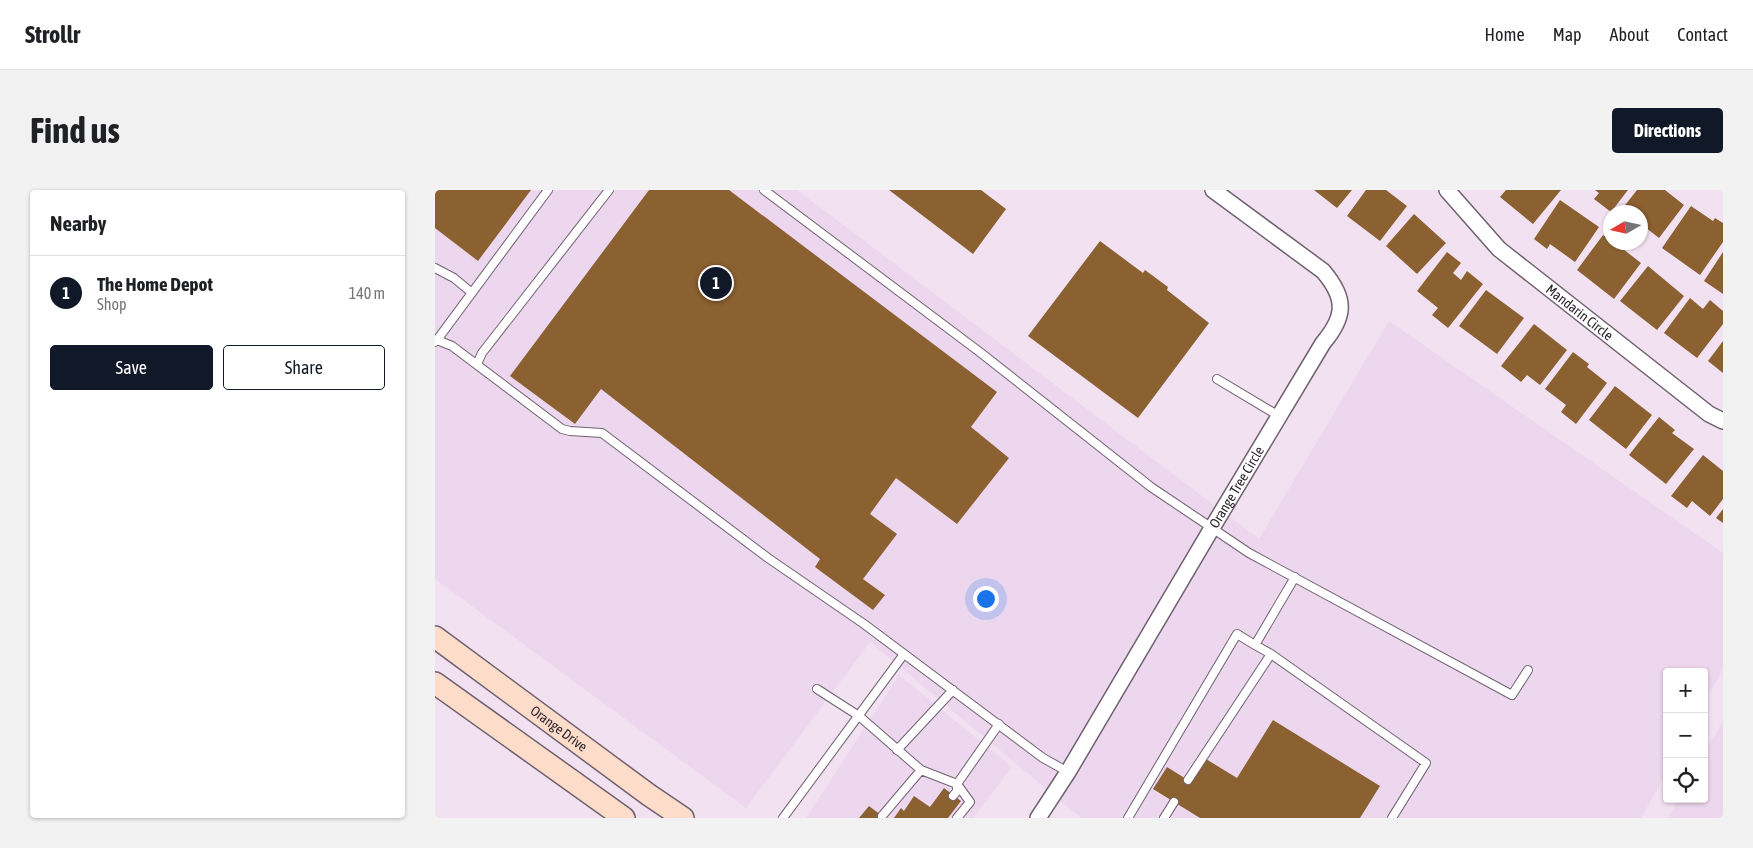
<!DOCTYPE html>
<html lang="en">
<head>
<meta charset="utf-8">
<style>
  body { margin:0; font-family:"Asap Condensed",sans-serif; background:#f2f2f2; color:#202124 }
  .controls { position:absolute; right:15px; bottom:15px; display:grid; overflow:hidden; border-radius:5px; box-shadow:0 1px 4px #0004 }
  .controls button { width:45px; height:45px; display:grid; place-items:center; padding:0; border:0; border-bottom:1px solid #e0e0e0; background:#fff; color:#202124; font:25px sans-serif }
  .compass { position:absolute; left:1168px; top:15px; width:45px; height:45px; border-radius:50%; background:#fff; box-shadow:0 1px 4px #0004; rotate:261deg }
  .you { position:absolute; left:550px; top:408px; width:18px; height:18px; margin:-12px; border:4px solid #fff; border-radius:50%; background:#1a73e8; box-shadow:0 0 0 8px #1a73e833 }
  .badge { display:grid; place-items:center; width:32px; height:32px; border-radius:50%; background:#111827; color:#fff; font-size:16px; font-weight:700 }
  .pin { position:absolute; translate:-50% -50%; border:2px solid #fff; box-shadow:0 1px 5px #0006 }
  .list { margin:0; padding:0; list-style:none }
  h2 { display:flex; justify-content:space-between; align-items:center; height:65px; margin:0; padding:0 20px; font-size:21px }
  h2 small { font-size:16px; font-weight:400; color:#757577 }
  .list li { display:grid; grid-template-columns:32px 1fr auto; gap:15px; align-items:center; box-sizing:border-box; height:75px; padding:0 20px; border-top:1px solid #e0e0e0 }
  .list b { display:block; font-size:19px; white-space:nowrap }
  .list p { margin:0; font-size:16px; white-space:nowrap; color:#757577 }
  .list em { font-size:16px; font-style:normal; color:#757577 }
  .actions { display:flex; gap:10px; padding:15px 20px }
  .actions a { flex:1; padding:11px 0; border:1px solid #111827; border-radius:5px; text-align:center; font-size:18px; color:#111827 }
  .actions .main { background:#111827; color:#fff }
  .icon { flex:none; width:28px; height:28px; fill:none; stroke:currentColor; stroke-width:2; stroke-linecap:round; stroke-linejoin:round }
  .map { position:relative; flex:none; width:1288px; height:628px; overflow:hidden; border-radius:5px }
  header { display:flex; align-items:center; gap:30px; box-sizing:border-box; height:70px; padding:0 25px; background:#fff; border-bottom:1px solid #e0e0e0 }
  header strong { font-size:24px }
  nav { display:flex; gap:28px; margin-inline-start:auto; font-size:18px }
  .intro { display:flex; align-items:center; justify-content:space-between; box-sizing:border-box; height:120px; padding:0 30px }
  h1 { margin:0; font-size:35px }
  .button { padding:12px 22px; border-radius:5px; background:#111827; color:#fff; font-size:18px; font-weight:700 }
  main { display:flex; gap:30px; padding:0 30px }
  aside { flex:1; background:#fff; border-radius:5px; box-shadow:0 1px 4px #0004 }
  .map>svg:first-child { display:block }
  .built { fill:#edd7ee }
  .building { fill:#8c6132 }
  .lines { fill:none; stroke-linecap:round; stroke-linejoin:round }
  .lane-casing { stroke:#6f616f; stroke-width:10 }
  .street-casing { stroke:#6f616f; stroke-width:18 }
  .secondary-casing { stroke:#6f616f; stroke-width:24 }
  .lane { stroke:#fff; stroke-width:8 }
  .street { stroke:#fff; stroke-width:15 }
  .secondary { stroke:#fddcca; stroke-width:21 }
  .labels { text-anchor:middle; dominant-baseline:central; stroke-width:5; stroke-linejoin:round; paint-order:stroke }
  .street-label { font-size:14px; fill:#2c262c; stroke:#fff }
</style>
</head>
<body>
<header>
<strong>Strollr</strong>
<nav><a>Home</a><a>Map</a><a>About</a><a>Contact</a></nav>
</header>
<div class="intro"><h1>Find us</h1><a class="button">Directions</a></div>
<main>
<aside>
<h2>Nearby<small></small></h2>
<ul class="list">
<li><span class="badge">1</span><div><b>The Home Depot</b><p>Shop</p></div><em>140 m</em></li>
</ul>
<div class="actions"><a class="main">Save</a><a>Share</a></div>
</aside>
<div class="map">
<svg width="1288" height="628" viewBox="0 0 1288 628">
  <rect width="100%" height="100%" fill="#f1e1f1"/>
  <!-- built -->
  <path class="built" d="M0,0H362L824,349L954,131L1288,363V479L1269,513V482H1232V582L1206,628H646L435,452L311,618L0,389Z
    M464,485L577,577L538,628H371Z
    M1288,531V628H1233L1244,609H1269V564Z"/>
  <!-- building -->
  <path class="building" d="M0,0H96L43,71L0,38Z
    M214,0H294L562,202L536,237L574,268L522,334L461,288L435,324L462,344L428,389L450,405L438,420L380,377L385,369L166,199L140,234L75,186Z
    M454,0H546L571,19L538,64Z
    M879,0H917L902,18Z
    M931,0H951L972,16L945,51L912,26Z
    M1071,0H1126L1098,34L1065,7Z
    M1160,0H1193L1176,22L1159,9L1164,3Z
    M1202,0H1230L1249,15L1224,48L1206,34V22H1191L1187,19Z
    M1125,10L1164,37L1140,72L1115,54L1112,59L1099,49Z
    M1256,16L1278,31L1280,28L1288,33V52L1265,85L1227,58Z
    M979,24L1011,53L982,84L951,56Z
    M1168,45L1176,50V52H1179L1206,73L1179,109L1142,80Z
    M665,51L708,83L710,80L733,97L732,100L774,133L703,228L593,146Z
    M1012,62L1026,73L1018,83L1026,90L1032,81L1048,94L1013,138L997,125L1003,118L982,101Z
    M1288,62V104L1269,91Z
    M1213,76L1249,106L1222,140L1185,111Z
    M1051,100L1089,128L1062,164L1024,136Z
    M1255,108L1268,119L1275,110L1288,121V134L1262,168L1229,143Z
    M1099,134L1132,160L1105,195L1092,185L1086,192L1066,176Z
    M1288,151V183L1273,171Z
    M1138,162L1154,174L1152,177L1172,193L1141,234L1126,222L1131,215L1110,199Z
    M1180,196L1217,225L1191,259L1154,230Z
    M1224,227L1240,240L1237,243L1259,259L1231,294L1194,265Z
    M1268,265L1288,281V309L1275,326L1257,311L1252,318L1236,306Z
    M1288,319V333L1281,328Z
    M838,530L945,596L925,628H765L718,599L732,577L756,592L771,569L802,588Z
    M509,598L526,611L513,628H459L466,618L469,621L479,606L495,617Z
    M434,616L450,628H424Z"/>
  <g class="lines">
    <defs>
      <path id="lane" d="M329,0L546,163L716,297L777,338L814,363L1077,505L1093,480
        M0,78L19,88L37,103
        M2,150L113,0
        M0,152L2,150L17,156L127,239L135,241L167,243L333,368L429,434L608,568L633,582
        M42,174L47,163L174,0
        M782,189L844,226
        M820,455L836,464L991,573L957,628
        M382,499L424,526L486,580L522,594L535,612L522,628
        M462,560L518,500
        M753,590L836,464
        M518,606L522,601V594L564,534
        M447,626L486,580
        M348,628L469,464
        M693,628L802,444L820,455L860,387
        M729,628L739,612"/>
      <g id="street">
        <path id="s1" d="M1012,0L1064,59L1274,224L1288,231"/>
        <path id="s2" d="M603,628L633,582L777,338L888,153C911,126 911,108 888,81L778,0"/>
      </g>
      <g id="secondary">
        <path id="s3" d="M0,447L214,605L248,628"/>
        <path d="M0,493L189,628"/>
      </g>
    </defs>
    <!-- lane casing -->
    <use href="#lane" class="lane-casing"/>
    <!-- street casing -->
    <use href="#street" class="street-casing"/>
    <!-- secondary casing -->
    <use href="#secondary" class="secondary-casing"/>
    <!-- lane -->
    <use href="#lane" class="lane"/>
    <!-- street -->
    <use href="#street" class="street"/>
    <!-- secondary -->
    <use href="#secondary" class="secondary"/>
  </g>
  <g class="labels">
    <!-- street labels -->
    <g class="street-label">
      <text stroke="none"><textPath href="#s1" startOffset="181">Mandarin Circle</textPath></text>
      <text stroke="none"><textPath href="#s2" startOffset="386">Orange Tree Circle</textPath></text>
      <text stroke="none"><textPath href="#s3" startOffset="154">Orange Drive</textPath></text>
    </g>
  </g>
</svg>
<div class="controls">
<button>+</button>
<button>−</button>
<button><svg class="icon" aria-label="locate" viewBox="0 0 24 24"><circle cx="12" cy="12" r="6"/><path d="M12 2v4M12 18v4M2 12h4M18 12h4"/></svg></button>
</div>
<svg class="compass" viewBox="-18 -18 36 36"><path d="M0-13l5 13h-10z" fill="#e53935"/><path d="M0 13l5-13h-10z" fill="#757577"/></svg>
<div class="you"></div>
<div class="pin badge" style="left:281px;top:93px">1</div>
</div>
</main>
</body>
</html>
